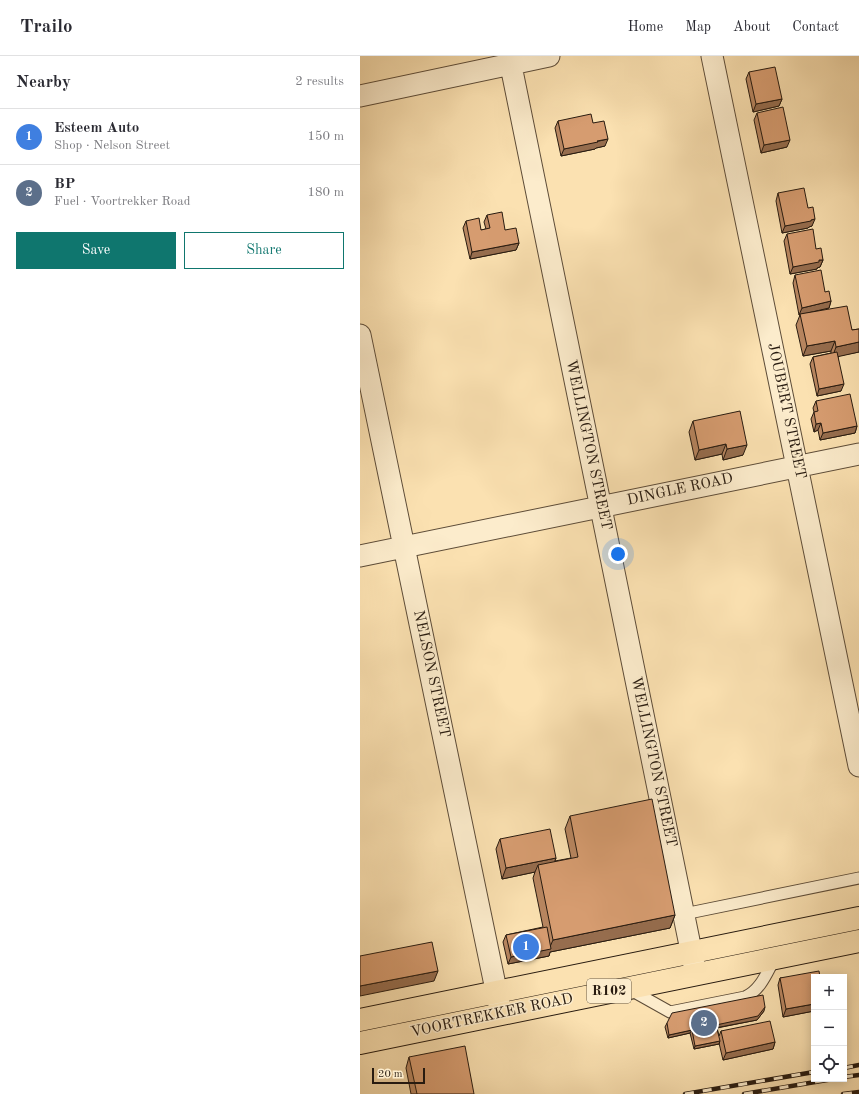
<!DOCTYPE html>
<html lang="en">
<head>
<meta charset="utf-8">
<style>
  body { margin:0; font-family:"Old Standard TT",serif; background:#f7f7f7; color:#2b2b33 }
  .controls { position:absolute; right:12px; bottom:12px; display:grid; overflow:hidden; border-radius:0px; box-shadow:0 2px 10px #0003 }
  .controls button { width:36px; height:36px; display:grid; place-items:center; padding:0; border:0; border-bottom:1px solid #e1e1e2; background:#fff; color:#2b2b33; font:20px sans-serif }
  .scale { position:absolute; left:12px; bottom:10px; width:53px; box-sizing:border-box; padding-left:4px; border:2px solid #281b10; border-top:0; font-size:11px; line-height:14px; white-space:nowrap; color:#281b10; -webkit-text-stroke:3px #fceccc; paint-order:stroke }
  .you { position:absolute; left:258px; top:498px; width:14px; height:14px; margin:-10px; border:3px solid #fff; border-radius:50%; background:#1a73e8; box-shadow:0 0 0 6px #1a73e833 }
  .badge { display:grid; place-items:center; width:26px; height:26px; border-radius:50%; background:#0f766e; color:#fff; font-size:13px; font-weight:700 }
  .pin { position:absolute; translate:-50% -50%; border:2px solid #fff; box-shadow:0 1px 4px #0006 }
  .list { margin:0; padding:0; list-style:none }
  h2 { display:flex; justify-content:space-between; align-items:center; height:52px; margin:0; padding:0 16px; font-size:17px }
  h2 small { font-size:13px; font-weight:400; color:#7c7c81 }
  .list li { display:grid; grid-template-columns:26px 1fr auto; gap:12px; align-items:center; box-sizing:border-box; height:56px; padding:0 16px; border-top:1px solid #e1e1e2 }
  .list b { display:block; font-size:15px; white-space:nowrap }
  .list p { margin:0; font-size:13px; white-space:nowrap; color:#7c7c81 }
  .list em { font-size:13px; font-style:normal; color:#7c7c81 }
  .actions { display:flex; gap:8px; padding:12px 16px }
  .actions a { flex:1; padding:9px 0; border:1px solid #0f766e; border-radius:0px; text-align:center; font-size:14px; color:#0f766e }
  .actions .main { background:#0f766e; color:#fff }
  .icon { flex:none; width:22px; height:22px; fill:none; stroke:currentColor; stroke-width:2; stroke-linecap:round; stroke-linejoin:round }
  .map { position:relative; flex:none; width:499px; height:1038px; overflow:hidden }
  header { display:flex; align-items:center; gap:24px; box-sizing:border-box; height:56px; padding:0 20px; background:#fff; border-bottom:1px solid #e1e1e2 }
  header strong { font-size:19px }
  nav { display:flex; gap:22px; margin-inline-start:auto; font-size:14px }
  main { display:flex }
  aside { flex:1; background:#fff }
  .map>svg:first-child { display:block }
  .lines { fill:none; stroke-linecap:round; stroke-linejoin:round }
  .lane-casing { stroke:#5d4c38; stroke-width:13 }
  .street-casing { stroke:#5d4c38; stroke-width:23 }
  .primary-casing { stroke:#281b10; stroke-width:24 }
  .lane { stroke:#fceccc; stroke-width:11 }
  .street { stroke:#fceccc; stroke-width:21 }
  .primary { stroke:#fbe1b1; stroke-width:22 }
  .rail-casing { stroke:#281b10; stroke-width:4.5 }
  .rail { stroke:#fceccc; stroke-width:3; stroke-dasharray:9; stroke-linecap:butt }
  .wall { fill:#b88660; stroke:#281b10 }
  .shaded-wall { fill:#966d4e; stroke:#281b10 }
  .building { fill:#d69c70; stroke:#281b10 }
  .labels { text-anchor:middle; dominant-baseline:central; stroke-width:3; stroke-linejoin:round; paint-order:stroke }
  .shield { fill:#fceccc; stroke:#685a48; stroke-width:1 }
  .shield-label { font-size:14px; font-weight:bold; fill:#281b10 }
  .street-label { font-size:15px; fill:#281b10; stroke:#fceccc }
</style>
</head>
<body>
<header>
<strong>Trailo</strong>
<nav><a>Home</a><a>Map</a><a>About</a><a>Contact</a></nav>
</header>
<main>
<aside>
<h2>Nearby<small>2 results</small></h2>
<ul class="list">
<li><span class="badge" style="background:#3f7fe0">1</span><div><b>Esteem Auto</b><p>Shop · Nelson Street</p></div><em>150 m</em></li>
<li><span class="badge" style="background:#5c6f8a">2</span><div><b>BP</b><p>Fuel · Voortrekker Road</p></div><em>180 m</em></li>
</ul>
<div class="actions"><a class="main">Save</a><a>Share</a></div>
</aside>
<div class="map">
<svg width="499" height="1038" viewBox="0 0 499 1038">
  <rect width="100%" height="100%" fill="#fbe1b1"/>
  <filter id="stains"><feTurbulence type="fractalNoise" baseFrequency=".005" numOctaves="4"/><feColorMatrix values="0 0 0 0 .2 0 0 0 0 .09 0 0 0 0 .02 0 0 0 .5 -.17"/></filter>
  <radialGradient id="worn" r=".72"><stop offset=".6" stop-color="#630" stop-opacity="0"/><stop offset="1" stop-color="#630" stop-opacity=".3"/></radialGradient>
  <g class="lines">
    <defs>
      <path id="lane" d="M324,858L499,822
        M269,933L310,956L385,941C401,934 407,916 415,902"/>
      <path id="street" d="M149,0L335,914
        M352,0L499,710
        M0,40L189,0
        M0,279L140,953
        M0,500L499,398"/>
      <path id="primary" d="M0,964L499,862
        M0,987L499,885"/>
    </defs>
    <!-- lane casing -->
    <use href="#lane" class="lane-casing"/>
    <!-- street casing -->
    <use href="#street" class="street-casing"/>
    <!-- primary casing -->
    <use href="#primary" class="primary-casing"/>
    <!-- lane -->
    <use href="#lane" class="lane"/>
    <!-- street -->
    <use href="#street" class="street"/>
    <!-- primary -->
    <use href="#primary" class="primary"/>
    <defs>
      <path id="rail" d="M484,1012L499,1009
        M484,1021L499,1019
        M325,1038L454,1016
        M384,1038L473,1023
        M483,1038L499,1036"/>
    </defs>
    <!-- rail casing -->
    <use href="#rail" class="rail-casing"/>
    <!-- rail -->
    <use href="#rail" class="rail"/>
  </g>
  <!-- wall -->
  <path class="wall" d="M389,16L422,43L419,50L393,56L386,23Z
    M397,57L427,91L401,97L394,64Z
    M198,65L233,67L245,90L236,92L235,93L201,100L195,72Z
    M418,137L448,152L452,170L449,171L448,172L422,177L416,145Z
    M127,159L145,174L159,187L156,194L110,203L103,172L106,165L121,174L126,173L124,166Z
    M427,178L456,193L463,204L460,211L457,212V213L430,218L424,185Z
    M435,219L465,236L471,245L469,252L447,257L492,274L499,273V296L478,300L481,335L457,340L450,308L453,301L471,297V295L443,300L436,269L440,259H439L433,227Z
    M456,345L497,370L495,377L460,384L458,374L454,376L451,363L454,356L453,352Z
    M333,365L383,399L363,404L362,398L335,404L329,376Z
    M210,760L315,859L310,872L190,896L189,900L148,908L143,886L146,879L183,871L173,822L175,816L142,823L136,793L140,783L196,802L195,805L211,802L205,773Z
    M454,921V955L423,961L418,929L420,922Z
    M404,955L397,964L357,972L359,980L361,975L415,986L413,993L363,1004L359,987V988L334,993L330,977L308,982L305,971L307,967Z
    M49,1001L114,1038H51L46,1012Z"/>
  <!-- shaded-wall -->
  <path class="shaded-wall" d="M422,43L419,50L393,56L396,48Z
    M248,83L245,90L236,92L235,93L201,100L204,93Z
    M430,84L427,91L401,97L404,89Z
    M455,163L452,170L449,171L448,172L422,177L425,170Z
    M159,187L156,194L110,203L112,196Z
    M459,204H463L460,211L457,212V213L430,218L433,211Z
    M471,245L469,252L439,259L442,252Z
    M475,285L471,295L443,300L447,290Z
    M499,286V296L472,302L476,291Z
    M484,328L481,335L457,340L459,333Z
    M461,367L458,374L454,376L456,368Z
    M497,370L495,377L460,384L463,377Z
    M366,388L362,398L335,404L339,394Z
    M387,389L383,399L363,404L367,393Z
    M196,802L192,812L178,809L175,816L142,823L146,812Z
    M315,859L310,872L190,896L189,900L148,908L151,901L189,893L193,884Z
    M78,915L74,925L0,940V930Z
    M454,948V955L423,961L426,953Z
    M405,951L404,955L397,964L355,972L356,969Z
    M332,974L330,977L308,982L309,979Z
    M360,985L359,988L334,993L335,990Z
    M415,986L413,993L363,1004L366,997Z"/>
  <!-- building -->
  <path class="building" d="M415,11L422,43L396,48L389,16Z
    M423,51L430,84L404,89L397,57Z
    M231,58L233,67L244,65L248,83L237,85L238,86L204,93L198,65Z
    M444,132L448,152L453,151L455,163L451,164V165L425,170L418,137Z
    M142,156L145,174L156,172L159,187L112,196L106,165L119,162L121,174L130,172L127,159Z
    M453,173L456,193L461,192L463,204H459V206L433,211L427,178Z
    M461,214L465,236L469,235L471,245L442,252L435,219Z
    M487,250L492,274L499,273V286L476,291L475,285L447,290L440,258Z
    M477,296L484,328L459,333L453,301Z
    M490,338L497,370L463,377L461,367L456,368L454,356L458,355L456,345Z
    M380,355L387,389L367,393L366,388L339,394L333,365Z
    M292,743L315,859L193,884L178,809L218,801L210,760Z
    M190,773L196,802L146,812L140,783Z
    M187,871L191,893L151,901L146,879Z
    M72,886L78,915L0,930V900Z
    M459,915L460,921H454V948L426,953L420,922Z
    M403,939L405,951L398,960L356,969L360,985L335,990L332,974L309,979L307,967L312,957Z
    M410,965L415,986L366,997L361,975Z
    M105,990L114,1038H57L49,1001Z"/>
  <g class="labels">
    <!-- shield labels -->
    <rect class="shield" x="227" y="923" width="44" height="24" rx="3"/>
    <g class="shield-label">
      <text x="249" y="935">R102</text>
    </g>
    <!-- street labels -->
    <g class="street-label">
      <text transform="translate(426 355) rotate(78)">JOUBERT STREET</text>
      <text transform="translate(228 389) rotate(78)">WELLINGTON STREET</text>
      <text transform="translate(320 434) rotate(-12)">DINGLE ROAD</text>
      <text transform="translate(71 618) rotate(78)">NELSON STREET</text>
      <text transform="translate(293 706) rotate(78)">WELLINGTON STREET</text>
      <text transform="translate(132 960) rotate(-12)">VOORTREKKER ROAD</text>
    </g>
  </g>
  <rect width="100%" height="100%" filter="url(#stains)"/>
  <rect width="100%" height="100%" fill="url(#worn)"/>
</svg>
<div class="controls">
<button>+</button>
<button>−</button>
<button><svg class="icon" aria-label="locate" viewBox="0 0 24 24"><circle cx="12" cy="12" r="6"/><path d="M12 2v4M12 18v4M2 12h4M18 12h4"/></svg></button>
</div>
<div class="scale">20 m</div>
<div class="you"></div>
<div class="pin badge" style="left:166px;top:891px;background:#3f7fe0">1</div>
<div class="pin badge" style="left:344px;top:967px;background:#5c6f8a">2</div>
</div>
</main>
</body>
</html>
